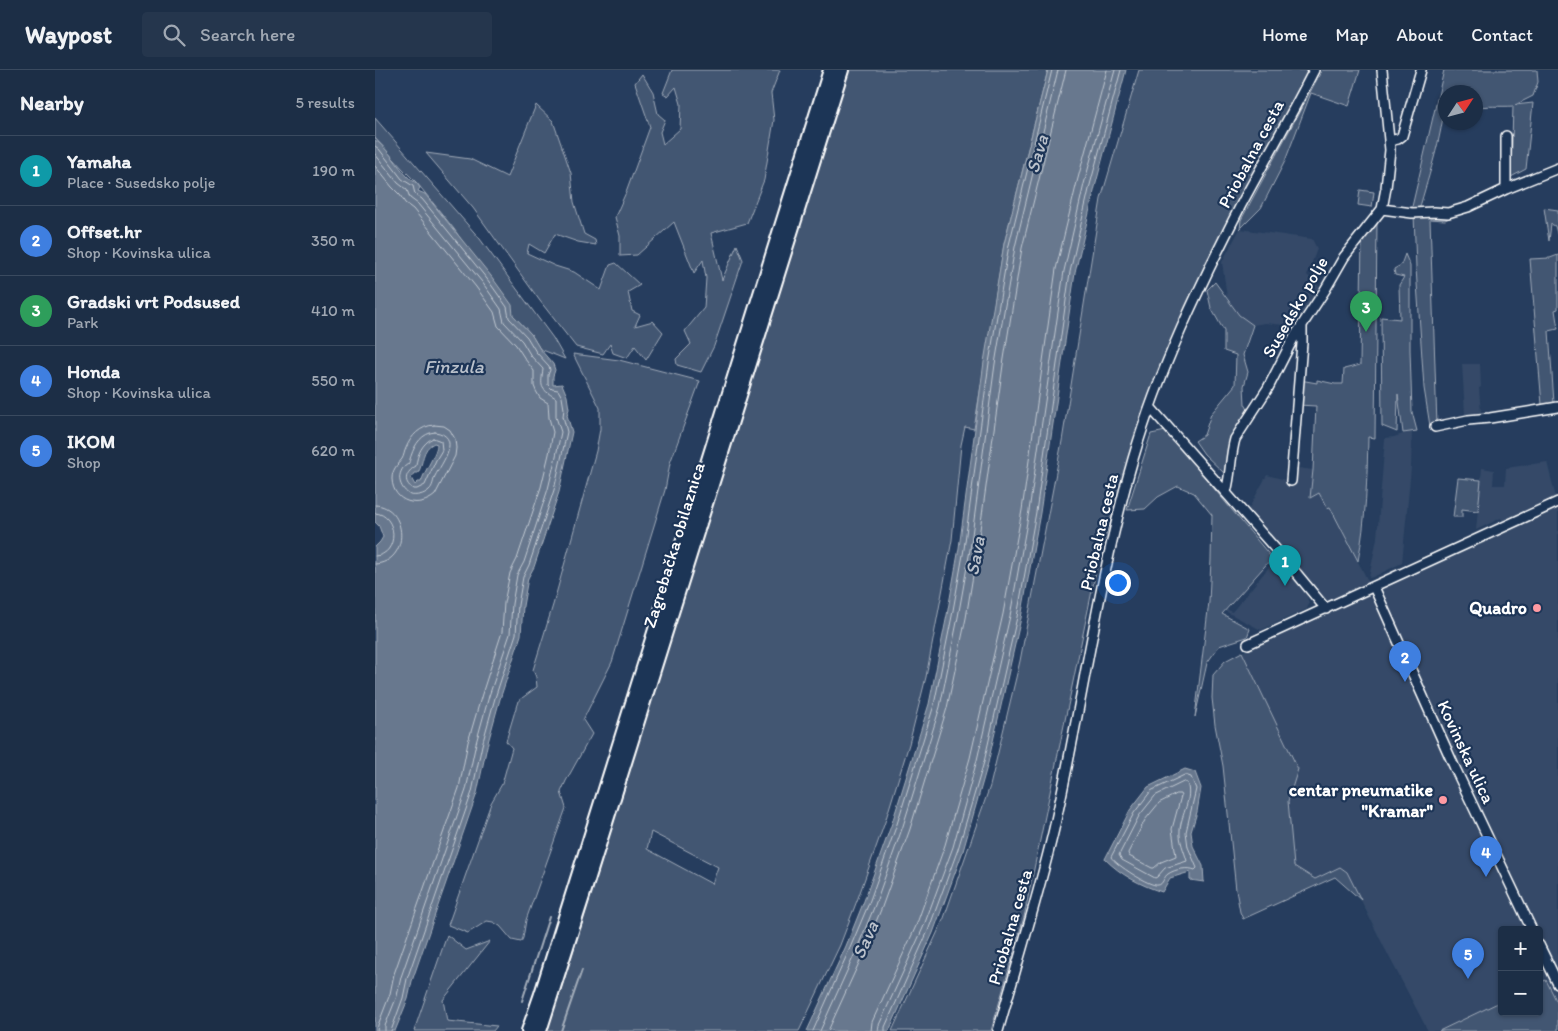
<!DOCTYPE html>
<html lang="en">
<head>
<meta charset="utf-8">
<style>
  body { margin:0; font-family:Itim,sans-serif; background:#25364d; color:#f1f3f6 }
  .controls { position:absolute; right:15px; bottom:15px; display:grid; overflow:hidden; border-radius:5px; box-shadow:0 1px 4px #0004 }
  .controls button { width:45px; height:45px; display:grid; place-items:center; padding:0; border:0; border-bottom:1px solid #3a4a5f; background:#1c2e46; color:#f1f3f6; font:25px sans-serif }
  .compass { position:absolute; left:1063px; top:15px; width:45px; height:45px; border-radius:50%; background:#1c2e46; box-shadow:0 1px 4px #0004; rotate:54deg }
  .you { position:absolute; left:742px; top:512px; width:18px; height:18px; margin:-12px; border:4px solid #fff; border-radius:50%; background:#1a73e8; box-shadow:0 0 0 8px #1a73e833 }
  .badge { display:grid; place-items:center; width:32px; height:32px; border-radius:50%; background:#e69b98; color:#fff; font-size:16px; font-weight:700 }
  .pin { position:absolute; translate:-50% -41px; filter:drop-shadow(0 1px 2px #0008) }
  .pin::after { content:''; position:absolute; top:26px; width:18px; height:15px; background:inherit; clip-path:polygon(0 0,100% 0,50% 100%) }
  .list { margin:0; padding:0; list-style:none }
  h2 { display:flex; justify-content:space-between; align-items:center; height:65px; margin:0; padding:0 20px; font-size:21px }
  h2 small { font-size:16px; font-weight:400; color:#a0a8b3 }
  .list li { display:grid; grid-template-columns:32px 1fr auto; gap:15px; align-items:center; box-sizing:border-box; height:70px; padding:0 20px; border-top:1px solid #3a4a5f }
  .list b { display:block; font-size:19px; white-space:nowrap }
  .list p { margin:0; font-size:16px; white-space:nowrap; color:#a0a8b3 }
  .list em { font-size:16px; font-style:normal; color:#a0a8b3 }
  .icon { flex:none; width:28px; height:28px; fill:none; stroke:currentColor; stroke-width:2; stroke-linecap:round; stroke-linejoin:round }
  .map { position:relative; flex:none; width:1183px; height:961px; overflow:hidden }
  header { display:flex; align-items:center; gap:30px; box-sizing:border-box; height:70px; padding:0 25px; background:#1c2e46; border-bottom:1px solid #3a4a5f }
  header strong { font-size:24px }
  nav { display:flex; gap:28px; margin-inline-start:auto; font-size:18px }
  .search { width:350px; height:45px; background:#25364d; display:flex; align-items:center; gap:12px; box-sizing:border-box; padding:0 18px; border-radius:5px; color:#a0a8b3; font-size:19px }
  main { display:flex }
  aside { flex:1; background:#1c2e46 }
  .map>svg:first-child { display:block }
  .built { fill:#344a68 }
  .green { fill:#425672; stroke:#a0aab8; fill-rule:evenodd }
  .water { fill:#67788e; stroke:#a4aebb; fill-rule:evenodd }
  .lines { fill:none; stroke-linecap:round; stroke-linejoin:round }
  .shore { stroke:#c2c9d2; stroke-width:1 }
  .stream { stroke:#a4aebb; stroke-width:2 }
  .minor-casing { stroke:#fff; stroke-width:12 }
  .highway-casing { stroke:#fff; stroke-width:16 }
  .minor { stroke:#1d3557; stroke-width:9 }
  .highway { stroke:#1d3557; stroke-width:12 }
  .poi-dot { fill:#ff9aa2; stroke:#1d3557; stroke-width:2 }
  .labels { text-anchor:middle; dominant-baseline:central; stroke-width:4.5; stroke-linejoin:round; paint-order:stroke }
  .street-label { font-size:18px; fill:#fff; stroke:#1d3557 }
  .poi-label { font-size:18px; font-weight:bold; fill:#fff; stroke:#1d3557; text-anchor:end }
  .water-label { font-size:19px; font-style:italic; fill:#bbc2cc; stroke:#1d3557 }
</style>
</head>
<body>
<header>
<strong>Waypost</strong>
<div class="search"><svg class="icon" aria-label="search" viewBox="0 0 24 24"><circle cx="10" cy="10" r="6"/><path d="M15 15l6 6"/></svg>Search here</div>
<nav><a>Home</a><a>Map</a><a>About</a><a>Contact</a></nav>
</header>
<main>
<aside>
<h2>Nearby<small>5 results</small></h2>
<ul class="list">
<li><span class="badge" style="background:#0f9aa8">1</span><div><b>Yamaha</b><p>Place · Susedsko polje</p></div><em>190 m</em></li>
<li><span class="badge" style="background:#3f7fe0">2</span><div><b>Offset.hr</b><p>Shop · Kovinska ulica</p></div><em>350 m</em></li>
<li><span class="badge" style="background:#2e9e5b">3</span><div><b>Gradski vrt Podsused</b><p>Park</p></div><em>410 m</em></li>
<li><span class="badge" style="background:#3f7fe0">4</span><div><b>Honda</b><p>Shop · Kovinska ulica</p></div><em>550 m</em></li>
<li><span class="badge" style="background:#3f7fe0">5</span><div><b>IKOM</b><p>Shop</p></div><em>620 m</em></li>
</ul>
</aside>
<div class="map">
<svg width="1183" height="961" viewBox="0 0 1183 961">
  <rect width="100%" height="100%" fill="#263d5e"/>
  <filter id="ink" filterUnits="userSpaceOnUse"><feTurbulence type="fractalNoise" baseFrequency=".02" numOctaves="2"/><feDisplacementMap in="SourceGraphic" scale="10" xChannelSelector="R" yChannelSelector="G"/><feConvolveMatrix kernelMatrix="1 2 1 2 8 2 1 2 1" color-interpolation-filters="sRGB"/></filter>
  <g filter="url(#ink)">
    <!-- built -->
    <path class="built" d="M865,159L937,169L942,179L932,205L947,219L921,261L909,255L890,253L878,255L864,245L852,227L847,192Z
      M1087,294H1105L1106,317L1104,318L1106,343L1090,344Z
      M1037,361L1036,398L1027,493L998,507L994,508L1002,468L1010,368L1019,367Z
      M1172,392L1181,428L1128,452L1126,448L1101,460L1107,398L1119,400L1118,415H1130L1131,398Z
      M916,397L938,400L935,427L944,423L952,437H955L994,513L953,532L948,530L872,442L892,405L915,411Z
      M1183,435V934L1171,910L1164,913V860H1127V931L1064,961H1053L1009,877L972,802L965,797L940,809L919,797L913,731L923,699L867,582Z
      M903,486L906,491V495L915,501L930,518L934,534L932,539L886,560L846,539L847,537L857,542Z"/>
    <!-- green -->
    <path class="green" d="M297,0H405L396,23L399,50L389,110L372,153L336,163L347,210L362,175L368,190L339,276L326,302L302,295L301,289L316,274L310,261L329,238L331,208L328,190L319,203L299,152L262,185L245,186V166L240,147L252,120L275,57L260,13L267,4L278,22L283,44L290,50L285,62L288,74L305,59L306,34L301,17L293,26L288,23Z
      M473,0H673L629,174L599,359L590,357L586,375L577,470L551,607L534,674L510,752L483,828L465,875L424,961H172L195,892ZM276,762L343,797L337,814L272,779Z
      M764,0H934L831,192L775,329L724,487L649,847L616,961H517L569,848L615,716L645,591L687,371L726,129Z
      M947,0H985L974,36L936,23L910,91L886,138L865,159L866,150Z
      M1069,0H1162L1163,12L1158,26L1140,35L1158,33L1151,99L1136,107L1138,36C1128,37 1108,35 1101,38L1100,22H1070C1070,59 1054,104 1044,140L1036,141Z
      M161,35L178,51L196,103L199,132L209,164L220,170L221,175L203,172L180,164L169,183L154,174L152,183L180,196L199,202L226,220L235,195L241,193L265,215L253,222L257,241L265,245L260,256L278,251L288,262L271,290L260,276L252,288L238,283L235,274L228,284L201,277L165,231L98,138L51,83L95,89L132,107Z
      M0,48L105,169L178,268L190,289L165,279L156,264L138,245L79,159L42,113L28,99L0,68Z
      M985,120L999,122L997,137L983,135Z
      M1100,137L1070,150L1055,149L1062,356H1055L1049,318L1041,198L1039,144Z
      M1169,138L1183,140V167L1180,156L1176,154L1174,171Z
      M1002,148L1000,368L993,367C992,409 991,450 983,491L955,437L952,438L944,423L935,428L938,400L941,336L923,335L925,310L942,313V310L960,314H968L969,299L985,295L987,167Z
      M1030,184L1035,196V280L1037,342L1042,361L1028,363L1023,324L1022,362L1007,356L1006,247L1025,249L1024,215L1029,207L1020,205L1019,199L1026,195Z
      M1183,185V239L1180,240L1183,259L1174,261L1179,333L1167,335L1155,189L1175,188Z
      M840,212L864,245L878,255L868,285L873,302L869,316L870,334L876,345L854,372L850,404L829,384L820,371L829,365L836,344L860,315L861,285L849,281V261L836,238L832,220Z
      M198,284L244,290L325,311L295,393L290,420L237,592L208,650L217,664L191,711L186,722L191,738L151,850L148,868L146,872L137,870L125,856L118,852L112,851L93,863L73,855L116,733L127,714L137,678L131,671L143,631L162,617L161,607L158,600L178,535L221,381L225,359V338Z
      M791,361L897,488L847,544L875,559L872,567L844,576L832,593L820,647L834,532L836,490L837,445L819,423L803,416L783,427L770,439L752,440L776,364Z
      M1083,408L1106,410L1103,441L1087,439V447H1078Z
      M867,582L923,699L913,731L919,796L940,809L965,797L972,802L986,830L960,807L868,849L865,842L861,820L848,696L840,655L837,628L838,605L850,591Z
      M72,865L91,880L115,871L68,930L72,951L122,956L118,961H39Z
      M1171,910L1183,934V961H1064L1127,931V942H1164V913Z"/>
    <!-- water -->
    <path class="water" d="M673,0H751L720,117L700,203L665,443L646,548L613,693L588,781L558,863L514,961H432L471,876L489,831L517,753L554,634L572,545L584,478L609,292L629,174Z
      M0,70C14,79 22,96 33,107C37,111 42,112 45,118L43,121L50,124L116,206L137,235L138,245L156,264L165,279L178,294L180,300L178,306V315L187,314L192,326L194,339L192,345L197,362L184,422L159,497L153,508L148,536L146,565L125,629L112,676L102,723L37,911L33,929L20,961H0V477L5,472L8,467L4,456L0,452ZM59,373L62,374C63,381 49,402 46,412H43L40,415L36,408L39,403H43C49,393 46,379 59,373Z
      M810,699L820,702L826,718L822,742L816,762L818,776L828,796L829,812L815,810V802L795,808L787,822C765,815 746,805 730,789L755,740L773,717Z"/>
    <g class="lines">
      <!-- shore -->
      <path class="shore" d="M0,76L4,79L27,109L38,116L40,124L47,129L112,209L132,237L134,248L152,267L161,282L174,296L175,300L173,305V315L177,319L183,320L187,327L189,339L188,346L192,362L179,420L154,495L148,507L143,535L141,564L120,628L107,675L97,722L32,909L28,928L16,961
        M0,84L23,113L32,120L35,128L43,134L107,212L126,239L129,252L147,271L156,286L168,299C166,317 164,318 181,328V347L186,362L181,386L173,419L149,492L142,505L137,534L135,564L114,626L101,673L91,720L26,907L22,926L10,956V961
        M0,96L17,117L25,125L30,133L38,139L101,217L119,242L123,256L141,275L150,289L159,301V316L161,321L165,328L173,333L174,348L178,362L174,384L166,417L142,489L135,503L129,533L127,562L107,624L93,672L84,718L19,904L15,924L3,955L2,961
        M59,355L69,356L75,360L80,369L81,378L80,386L60,425C44,439 18,433 17,409C17,400 22,395 27,389C29,386 29,382 31,378C36,366 45,356 59,355Z
        M60,362C88,366 67,393 60,406C58,411 58,417 54,420C49,425 41,426 35,425C26,419 21,408 28,398C30,396 32,395 34,393C34,392 36,386 36,386C40,374 47,363 60,362Z
        M58,368L66,371L67,380L61,390L50,415L42,419H38C27,411 31,402 41,396C42,385 47,373 58,368Z
        M0,435C33,436 36,492 0,494
        M0,443C23,444 25,485 0,486
        M810,705L816,707L821,719L811,762L813,777L822,798L820,800C813,797 800,799 793,804C789,806 788,815 783,815C775,817 740,794 736,787L759,743L776,721Z
        M809,712L812,713C818,729 806,744 805,760C804,771 809,780 812,791L790,798L782,807L780,808L747,790L744,785L764,746L780,726Z
        M802,724H805L806,726L797,759L801,786L786,792L779,798H777L754,786L753,783L770,750L784,733Z
        M438,961L475,878L494,833L522,754L559,635L577,546L589,479L614,293L634,175L677,0
        M445,961L481,881L500,835L528,756L565,637L583,547L595,480L620,294L640,177L683,0
        M453,961L488,884L507,837L535,759L572,638L591,548L602,481L628,295L647,178L691,0
        M496,961L497,952L541,856L570,775L595,688L628,544L647,440L681,199L702,112L732,0
        M503,961L504,955L548,858L578,777L602,690L635,546L654,441L689,201L709,114L740,0
        M510,961V957L553,861L583,779L609,692L642,547L661,442L695,202L715,115L746,0"/>
      <!-- stream -->
      <path class="stream" d="M147,931L174,847
        M186,961L207,900"/>
      <defs>
        <path id="minor" d="M1014,71L1023,69L1027,66L1046,0
          M1131,119V66
          M1007,139L1037,143L1059,142L1073,143L1093,137L1131,119L1183,98
          M775,337L913,493L951,539
          M1060,357L1093,350L1115,348L1183,337
          M916,411L927,273V255
          M851,422C856,405 855,386 860,369L893,318L918,269L950,220L969,187L1007,139L1011,118L1015,80L1007,0
          M999,517L1079,696L1157,860
          M873,574L1183,432
          M1164,875L1183,914
          M623,961C642,894 663,827 679,759C707,636 723,510 758,389C784,300 824,217 866,135C890,90 916,46 939,0"/>
        <path id="highway" d="M153,961L166,924L455,0
          M165,961L210,820L467,0"/>
      </defs>
      <!-- minor casing -->
      <use href="#minor" class="minor-casing"/>
      <!-- highway casing -->
      <use href="#highway" class="highway-casing"/>
      <!-- minor -->
      <use href="#minor" class="minor"/>
      <!-- highway -->
      <use href="#highway" class="highway"/>
    </g>
  </g>
  <!-- markers -->
  <g class="poi-dot">
    <circle cx="1162" cy="538" r="5"/>
    <circle cx="1068" cy="730" r="5"/>
  </g>
  <g class="labels">
    <!-- street labels -->
    <g class="street-label">
      <text transform="translate(876 84) rotate(-62)">Priobalna cesta</text>
      <text transform="translate(920 237) rotate(-60)">Susedsko polje</text>
      <text transform="translate(724 462) rotate(-77)">Priobalna cesta</text>
      <text transform="translate(299 475) rotate(-73)">Zagrebačka obilaznica</text>
      <text transform="translate(1091 682) rotate(65)">Kovinska ulica</text>
      <text transform="translate(635 857) rotate(-74)">Priobalna cesta</text>
    </g>
    <!-- poi labels -->
    <g class="poi-label">
      <text x="1152" y="538">Quadro</text>
      <text x="1058" y="720">centar pneumatike<tspan x="1058" dy="21">"Kramar"</tspan></text>
    </g>
    <!-- water labels -->
    <g class="water-label">
      <text transform="translate(662 84) rotate(-74)">Sava</text>
      <text x="79" y="296">Finzula</text>
      <text transform="translate(600 486) rotate(-80)">Sava</text>
      <text transform="translate(490 870) rotate(-66)">Sava</text>
    </g>
  </g>
</svg>
<div class="controls">
<button>+</button>
<button>−</button>
</div>
<svg class="compass" viewBox="-18 -18 36 36"><path d="M0-13l5 13h-10z" fill="#e53935"/><path d="M0 13l5-13h-10z" fill="#a0a8b3"/></svg>
<div class="you"></div>
<div class="pin badge" style="left:910px;top:516px;background:#0f9aa8">1</div>
<div class="pin badge" style="left:1030px;top:612px;background:#3f7fe0">2</div>
<div class="pin badge" style="left:991px;top:262px;background:#2e9e5b">3</div>
<div class="pin badge" style="left:1111px;top:807px;background:#3f7fe0">4</div>
<div class="pin badge" style="left:1093px;top:909px;background:#3f7fe0">5</div>
</div>
</main>
</body>
</html>
